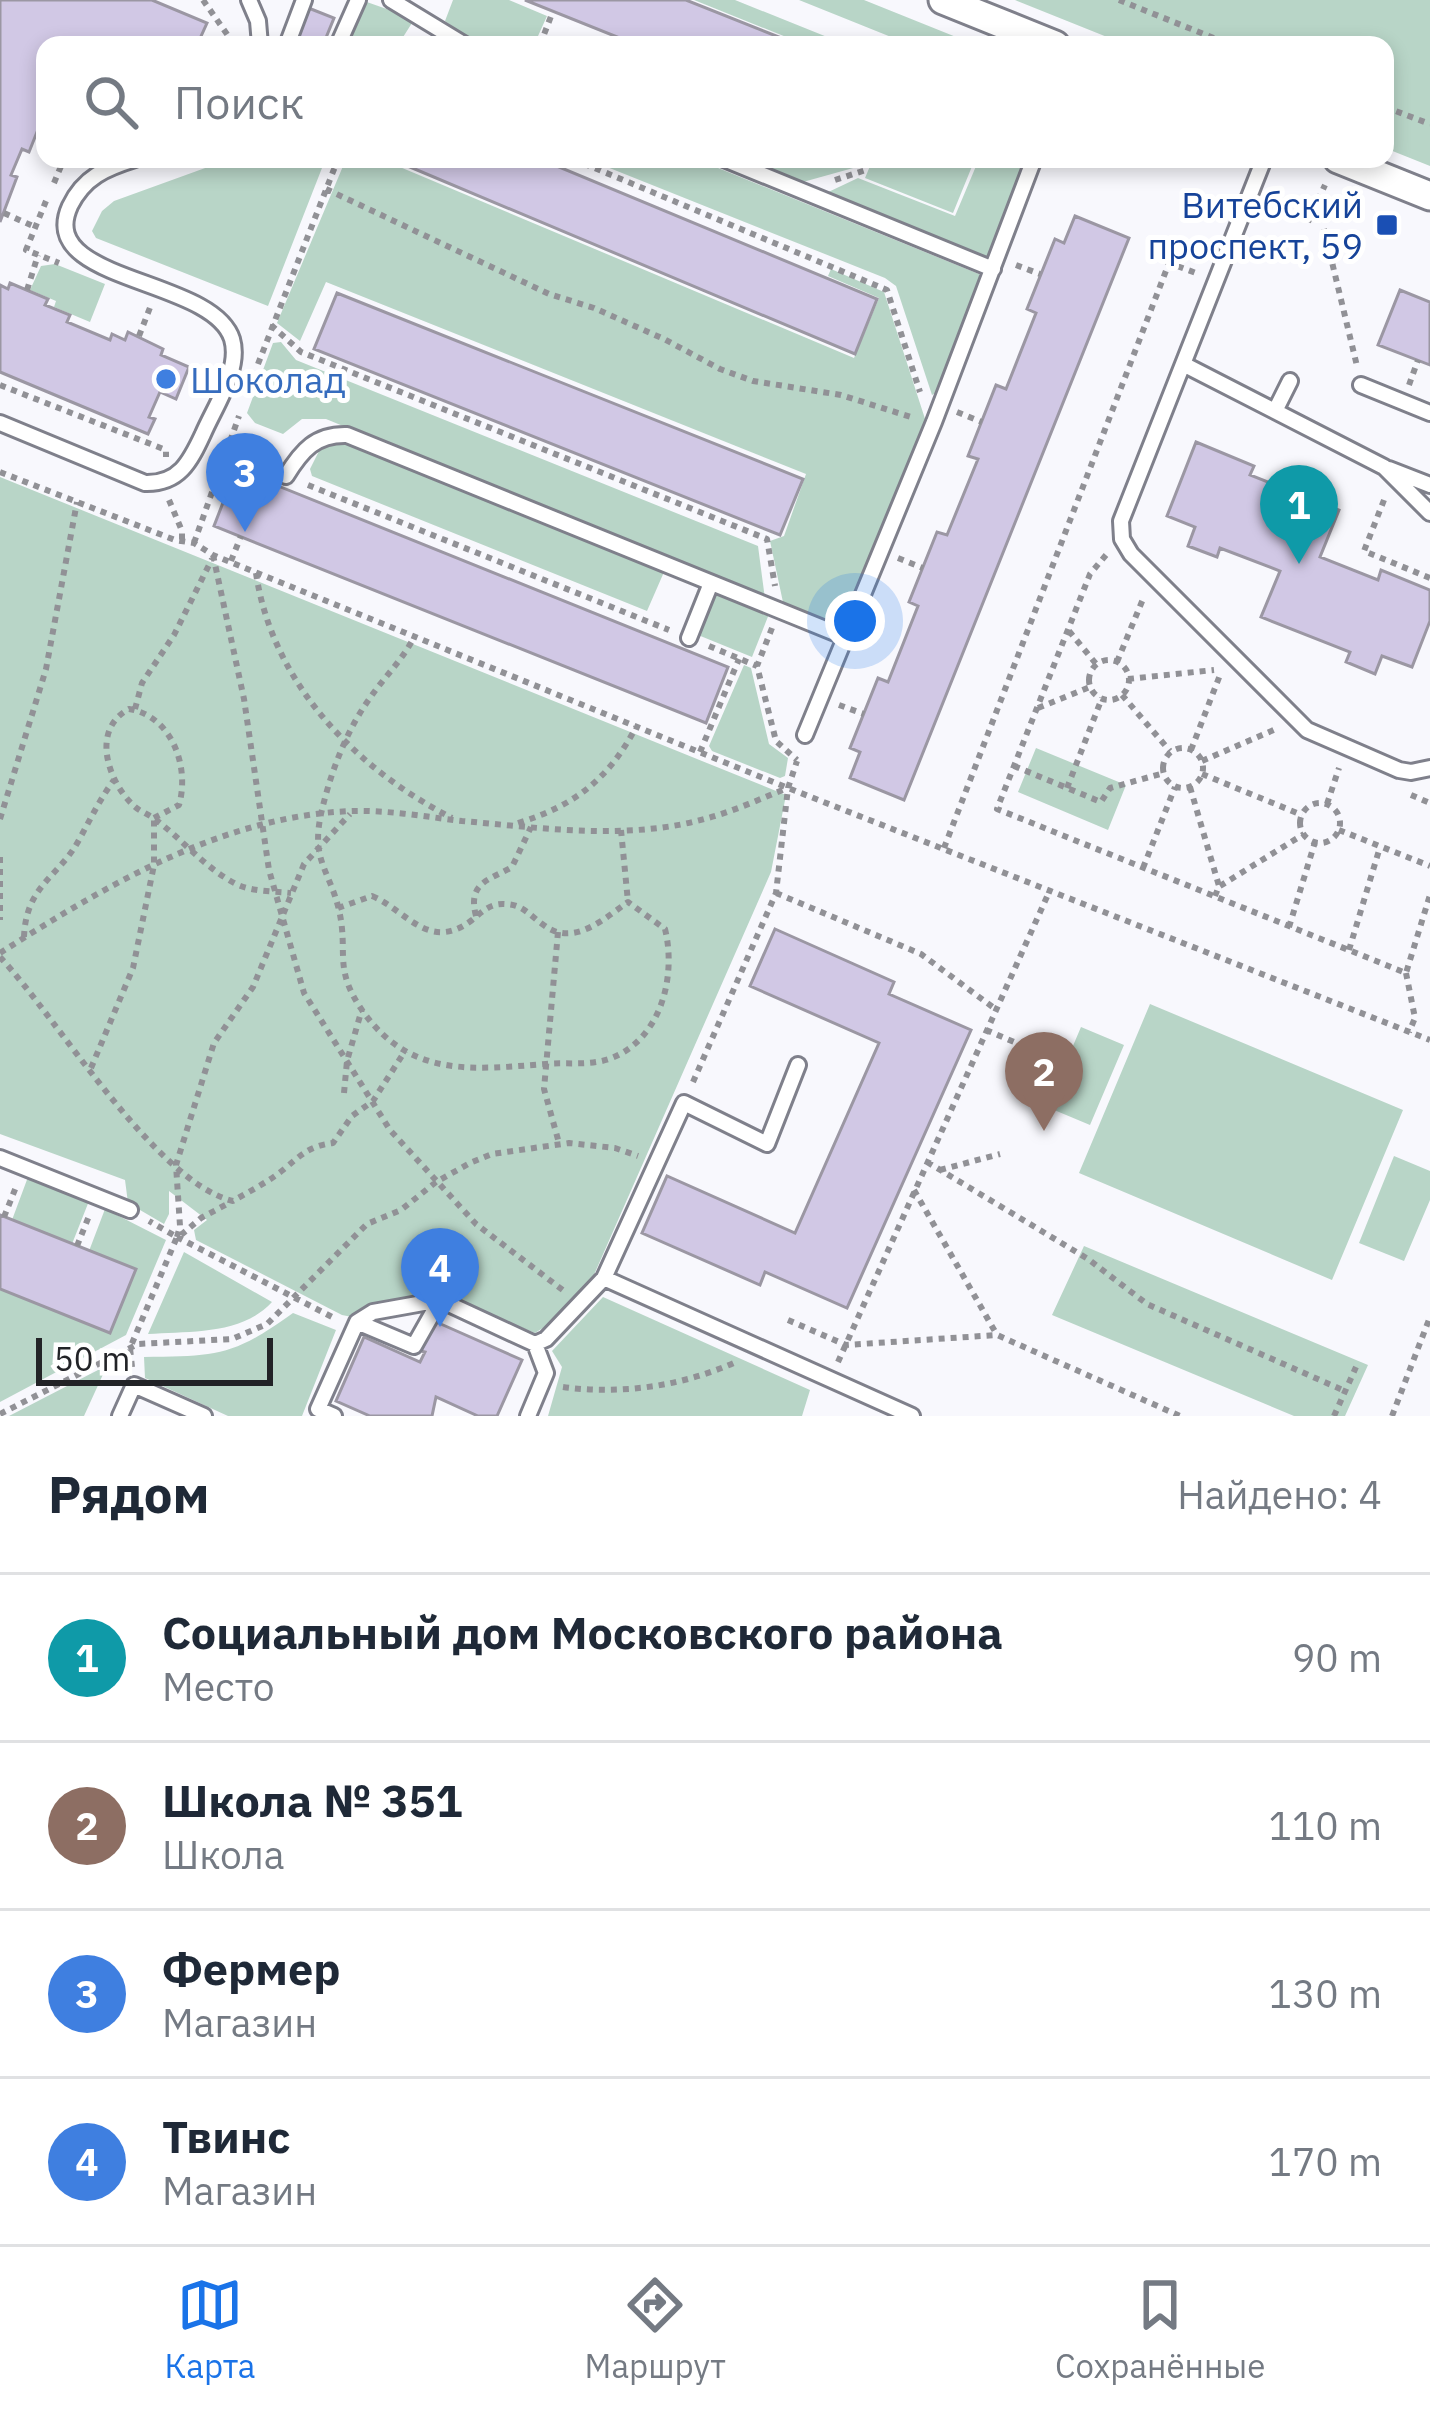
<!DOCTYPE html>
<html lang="ru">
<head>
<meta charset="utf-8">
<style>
  body { margin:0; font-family:"IBM Plex Sans",sans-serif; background:#f2f2f3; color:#1f2937 }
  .scale { position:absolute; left:36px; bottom:30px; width:237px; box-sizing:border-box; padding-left:12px; border:6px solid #222327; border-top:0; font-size:33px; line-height:42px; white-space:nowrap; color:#222327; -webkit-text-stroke:9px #fff; paint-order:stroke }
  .you { position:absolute; left:855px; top:621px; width:42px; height:42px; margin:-30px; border:9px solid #fff; border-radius:50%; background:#1a73e8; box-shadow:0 0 0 18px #1a73e833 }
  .badge { display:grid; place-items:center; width:78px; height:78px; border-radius:50%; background:#1a73e8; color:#fff; font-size:39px; font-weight:700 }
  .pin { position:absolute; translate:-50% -99px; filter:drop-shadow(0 3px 6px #0008) }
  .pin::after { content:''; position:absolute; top:63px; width:42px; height:36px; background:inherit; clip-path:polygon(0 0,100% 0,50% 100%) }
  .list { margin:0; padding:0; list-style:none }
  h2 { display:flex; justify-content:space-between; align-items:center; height:156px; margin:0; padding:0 48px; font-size:51px }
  h2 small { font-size:39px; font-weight:400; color:#747a83 }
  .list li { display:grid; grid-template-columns:78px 1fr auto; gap:36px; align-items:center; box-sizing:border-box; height:168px; padding:0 48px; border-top:3px solid #e0e1e3 }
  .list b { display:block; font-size:45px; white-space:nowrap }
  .list p { margin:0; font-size:39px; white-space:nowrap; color:#747a83 }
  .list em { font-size:39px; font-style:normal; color:#747a83 }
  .icon { flex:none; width:66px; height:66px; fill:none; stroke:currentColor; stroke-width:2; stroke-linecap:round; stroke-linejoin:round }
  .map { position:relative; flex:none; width:1430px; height:1416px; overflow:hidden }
  .search { position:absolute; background:#fff; box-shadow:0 6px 18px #0003; left:36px; right:36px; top:36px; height:132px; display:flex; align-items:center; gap:30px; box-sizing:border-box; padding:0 42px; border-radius:24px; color:#747a83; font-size:45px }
  .sheet { height:828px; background:#fff }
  nav { display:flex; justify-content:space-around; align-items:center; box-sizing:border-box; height:168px; border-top:3px solid #e0e1e3; background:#fff; font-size:33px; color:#747a83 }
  nav a { display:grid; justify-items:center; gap:6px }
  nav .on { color:#1a73e8 }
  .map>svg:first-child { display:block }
  .green { fill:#b8d5c7 }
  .building { fill:#d1c8e5; stroke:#9b97a3; stroke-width:3 }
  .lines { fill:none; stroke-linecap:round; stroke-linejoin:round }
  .service-casing { stroke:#7f808b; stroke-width:20 }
  .minor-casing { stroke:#7f808b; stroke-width:33 }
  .path { stroke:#919196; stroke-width:6; stroke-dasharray:6 6; stroke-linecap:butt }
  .service { stroke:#fff; stroke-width:14 }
  .minor { stroke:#fff; stroke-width:27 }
  .transit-dot { fill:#1a4fb4; stroke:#fff; stroke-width:4.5 }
  .shop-dot { fill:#3f7fe0; stroke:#fff; stroke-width:4.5 }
  .labels { text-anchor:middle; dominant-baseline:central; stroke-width:10; stroke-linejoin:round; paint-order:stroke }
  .transit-label { font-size:36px; fill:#164399; stroke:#fff; text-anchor:end }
  .shop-label { font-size:36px; fill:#366cbe; stroke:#fff; text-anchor:start }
</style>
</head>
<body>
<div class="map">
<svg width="1430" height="1416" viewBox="0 0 1430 1416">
  <rect width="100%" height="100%" fill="#f8f8fd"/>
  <!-- green -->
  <path class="green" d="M453,0H509L547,16L534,45H478L445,21Z
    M694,0H735L847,45H806Z
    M799,0H864L976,45H911Z
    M1015,0H1430V166L1385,148V45H1127Z
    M364,1L398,13L412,23L398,45H344Z
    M230,159H299L322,168L268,306L96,238L92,231L102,211L114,201Z
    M346,159H388V162L854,358L879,298L828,276L831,269L884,292L927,425L842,631L784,607L770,541L784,536L806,474L326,282L300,341L277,323Z
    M587,159H696L979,274L980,283L937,392L932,395L896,286L885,278Z
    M746,159H867L864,165L803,182Z
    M873,159H975L953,213L865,178Z
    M979,159H1028L987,262L822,195L858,178L955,216Z
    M55,264L105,284L90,322L54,307L56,301L30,290L41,266Z
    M281,342L296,360L758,546L765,599L326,419H302L283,434L255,423L247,413L273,343Z
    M346,442L664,572L647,611L312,476L310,469L322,445Z
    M0,477L786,795L771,872L593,1277L549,1324L535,1333L439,1293L369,1306L352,1317L342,1315L196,1240L194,1230L207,1220L169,1191V1214L164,1224L128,1203L125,1180L0,1134Z
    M714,592L769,614L752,657L698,635Z
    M744,665L751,668L769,744L788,758L785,776L780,778L712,751L709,746Z
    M1036,748L1126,785L1108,830L1018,792Z
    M1150,1004L1403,1110L1332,1280L1079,1173Z
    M1081,1027L1124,1045L1090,1125L1047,1107Z
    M1394,1156L1430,1171V1200L1404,1261L1359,1243Z
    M28,1177L89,1201L72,1244L12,1220Z
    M105,1209L166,1240L126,1335L0,1402V1289L89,1251Z
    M1084,1246L1368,1365L1345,1416H1294L1052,1315Z
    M184,1252L272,1302C242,1335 190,1331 148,1334Z
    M603,1297L810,1390L802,1416H548L562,1367L552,1351Z
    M293,1313L336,1330L302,1416H228L145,1378L144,1357C217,1356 232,1357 293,1313Z
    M98,1370H105L84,1416H9Z"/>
  <!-- building -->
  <path class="building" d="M0,0H152L207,23L198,43L201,45H45V112L29,152L22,149L11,175L17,177L0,222Z
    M525,0H686L799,45H637Z
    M306,7L334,18L323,45L294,37Z
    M391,159H540L877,299L855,354Z
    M1075,216L1129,238L904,800L850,778L860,752L850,748L878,678L888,682L918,606L909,602L937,532L947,535L978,459L968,456L996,385L1006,389L1036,313L1027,309L1055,239L1064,243Z
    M10,283L48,299L45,305L70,315L67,322L110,340L112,334L125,340L128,332L163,349L161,355L189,367L176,399L160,392L149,417L155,419L148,434L0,372V285L8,289Z
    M1400,290L1430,302V365L1378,345Z
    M337,293L803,479L780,535L314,349Z
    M1196,442L1254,466L1250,475L1339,510L1320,557L1378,580L1381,570L1430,590V621L1412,667L1382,656L1375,674L1346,662L1350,652L1261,617L1280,571L1220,548L1217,557L1188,546L1195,527L1167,516Z
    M236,469L728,667L706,723L214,526Z
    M775,929L894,982L889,994L971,1030L847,1308L765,1272L760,1285L642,1233L667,1176L795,1233L879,1043L750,986Z
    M0,1215L136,1269L110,1333L0,1289Z
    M434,1321L522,1360L497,1416H478L436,1397L432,1416H370L336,1401L364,1337L420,1362L425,1352L421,1351Z"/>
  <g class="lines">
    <defs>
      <path id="service" d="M249,0L258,21L260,45
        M391,0L465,45
        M287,45L304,0
        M338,45L358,0
        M724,159L993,269
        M1264,159L1121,521L1122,539L1131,554L1307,730L1399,770L1411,772L1430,768
        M1183,364L1384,467L1430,513
        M1361,385L1430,413
        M1275,411L1290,381
        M0,423L145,483C179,484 190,462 203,434C215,406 241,369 232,339C212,277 35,283 70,206C84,177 106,168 135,159
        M1389,469L1430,485
        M286,476C302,450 316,434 347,435L845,637
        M689,638L711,583
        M805,735L934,422L1034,159
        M798,1065L767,1144L684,1103L604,1278L912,1416
        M0,1158L130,1210
        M357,1322L414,1346L440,1300
        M535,1344L546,1339L604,1278
        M120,1416L134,1385L204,1416
        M334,1416L318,1409L357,1322L373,1312L440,1300L535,1344L546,1373L528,1416"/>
      <path id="minor" d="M943,0L1055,45
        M1338,159L1430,196"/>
    </defs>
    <!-- service casing -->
    <use href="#service" class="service-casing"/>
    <!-- minor casing -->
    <use href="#minor" class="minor-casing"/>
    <!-- path -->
    <path class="path" d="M203,0L229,37L225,45
      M1119,0L1231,45
      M540,45L553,11
      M1385,107L1430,124
      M41,123L45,125
      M316,159L334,166
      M573,159L887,290L920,392
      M835,180L869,169
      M54,183L64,159
      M326,189L549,294L594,308L664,339L720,369L753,381L841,395L911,417
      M46,201L26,250L59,263
      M4,213L35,227
      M1308,222L1325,185
      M1324,229L1357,366
      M1016,265L1040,274
      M27,290L38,255
      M271,325L301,352L767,539L775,586
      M139,336L151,305
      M258,364L338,159
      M0,385L166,450V457
      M1409,385L1418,360
      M957,412L982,422
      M227,452L268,469
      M0,472L175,540L194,543L213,555L788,788L1430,1040
      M308,485L669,630
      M169,500L182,531V541
      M1384,500L1364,551L1430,578
      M194,543L239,416
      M213,555L244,699L269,870L304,993L390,1130L476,1224L564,1291
      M1106,555L1090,574L997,809L1406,973L1430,895
      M898,558L923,568
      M231,561L241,536
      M256,573C272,683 356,769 452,818
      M772,628L757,666L776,741L797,760
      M1069,631L1097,665
      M709,646L757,666
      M1089 680a20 20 0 1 1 40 0a20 20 0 1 1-40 0Z
      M1117,662L1143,599
      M1128,679L1214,670
      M1122,695L1170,751
      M839,705L864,714
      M1038,708L1090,687
      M135,709L142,683L174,635L212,559
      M1163 768a20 20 0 1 1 40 0a20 20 0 1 1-40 0Z
      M1191,750L1220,675
      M700,752L739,659
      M1202,761L1276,729
      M1014,766L1101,802L1110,788L1164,773
      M1202,774L1302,815
      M1190,787L1219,886L1215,896
      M1067,788L1102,698
      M1411,795L1430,803
      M1300 823a20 20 0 1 1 40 0a20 20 0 1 1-40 0Z
      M1327,804L1339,768
      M154,818L179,805C190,767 172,716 129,709C91,729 107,780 133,805C140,812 149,814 156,820C183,840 205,868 236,884C253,892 273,891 291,893
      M0,819L46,669L77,502
      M518,823C574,806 609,779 636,727
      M621,830L628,902
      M1339,830L1430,866
      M944,848L1169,263L1196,273
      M0,857V920
      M1143,868L1175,787
      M1220,886L1304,834
      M776,893L921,954L994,1008
      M338,908L372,896C406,910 429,953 472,920C482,912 490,903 505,904C523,904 531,917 545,926C574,947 605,918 628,902L665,929C677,978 660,1041 609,1059C588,1066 567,1062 546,1064C476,1069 412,1079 364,1013C332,968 349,954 339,910C329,869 311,860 321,814C330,774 346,731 370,698C384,677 401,662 413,639
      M476,916C467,882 490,880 512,867L531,827
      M1289,927L1315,842
      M558,932L544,1089L559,1143
      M24,937C26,884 60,877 80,838C91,818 100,799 114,780
      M1349,950L1380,847
      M0,953C105,886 224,815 353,811C389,810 427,817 462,821C543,828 629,841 708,818C734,811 760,799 785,789
      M0,957C58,1019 155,1182 233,1201C250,1191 268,1182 283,1170C301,1155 309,1146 333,1143L352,1116L373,1101L405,1051
      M1406,973L1415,1018L1409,1032
      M986,1030L1042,1054
      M91,1068L133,968L154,865V818
      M693,1082L776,893L788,788L797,761
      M344,1093L347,1061L362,1009
      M927,1162L1088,1259L1147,1304L1345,1391
      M940,1170L1000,1154
      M914,1190L997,1335
      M4,1217L16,1187
      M181,1235L201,1218L229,1203
      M177,1237L180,1226L176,1165L214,1043L253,987L304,864L350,814
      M177,1237L334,1318
      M77,1246L89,1216
      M788,1320L846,1345L997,1335L1180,1416
      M838,1362L1050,890
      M132,1367L130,1348L177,1237L149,1221
      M563,1387C621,1395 684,1386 738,1361
      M0,1414L138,1344L232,1339L267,1324L367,1224L401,1210L436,1182L470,1163L492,1154L569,1143L615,1148L638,1156
      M1334,1416L1356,1367
      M1392,1416L1430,1317"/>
    <!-- service -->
    <use href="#service" class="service"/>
    <!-- minor -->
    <use href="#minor" class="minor"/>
  </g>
  <!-- markers -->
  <rect class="transit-dot" x="1375" y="213" width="24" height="24" rx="6"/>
  <circle class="shop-dot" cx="166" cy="379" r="12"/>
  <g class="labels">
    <!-- transit labels -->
    <g class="transit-label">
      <text x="1363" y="204">Витебский<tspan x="1363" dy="41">проспект, 59</tspan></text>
    </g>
    <!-- shop labels -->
    <g class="shop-label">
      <text x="190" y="379">Шоколад</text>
    </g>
  </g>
</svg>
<div class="scale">50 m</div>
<div class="you"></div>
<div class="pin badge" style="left:1299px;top:564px;background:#0f9aa8">1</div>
<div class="pin badge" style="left:1044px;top:1131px;background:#8d6e63">2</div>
<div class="pin badge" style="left:245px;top:532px;background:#3f7fe0">3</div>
<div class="pin badge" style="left:440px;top:1327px;background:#3f7fe0">4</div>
<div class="search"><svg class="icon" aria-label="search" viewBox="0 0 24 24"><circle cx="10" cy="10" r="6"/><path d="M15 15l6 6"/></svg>Поиск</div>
</div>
<section class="sheet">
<h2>Рядом<small>Найдено: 4</small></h2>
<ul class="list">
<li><span class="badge" style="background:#0f9aa8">1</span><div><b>Социальный дом Московского района</b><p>Место</p></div><em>90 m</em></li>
<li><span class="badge" style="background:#8d6e63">2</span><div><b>Школа № 351</b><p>Школа</p></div><em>110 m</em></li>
<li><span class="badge" style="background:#3f7fe0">3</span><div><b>Фермер</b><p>Магазин</p></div><em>130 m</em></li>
<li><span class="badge" style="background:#3f7fe0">4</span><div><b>Твинс</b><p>Магазин</p></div><em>170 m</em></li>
</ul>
</section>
<nav>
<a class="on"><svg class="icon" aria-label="map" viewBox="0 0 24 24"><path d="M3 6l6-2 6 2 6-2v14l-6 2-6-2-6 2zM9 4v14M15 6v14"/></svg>Карта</a>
<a><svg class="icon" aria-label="directions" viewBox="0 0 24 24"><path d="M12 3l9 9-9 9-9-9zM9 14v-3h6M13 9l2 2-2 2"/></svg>Маршрут</a>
<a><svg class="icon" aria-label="saved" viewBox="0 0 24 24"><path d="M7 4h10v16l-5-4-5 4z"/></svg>Сохранённые</a>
</nav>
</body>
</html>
